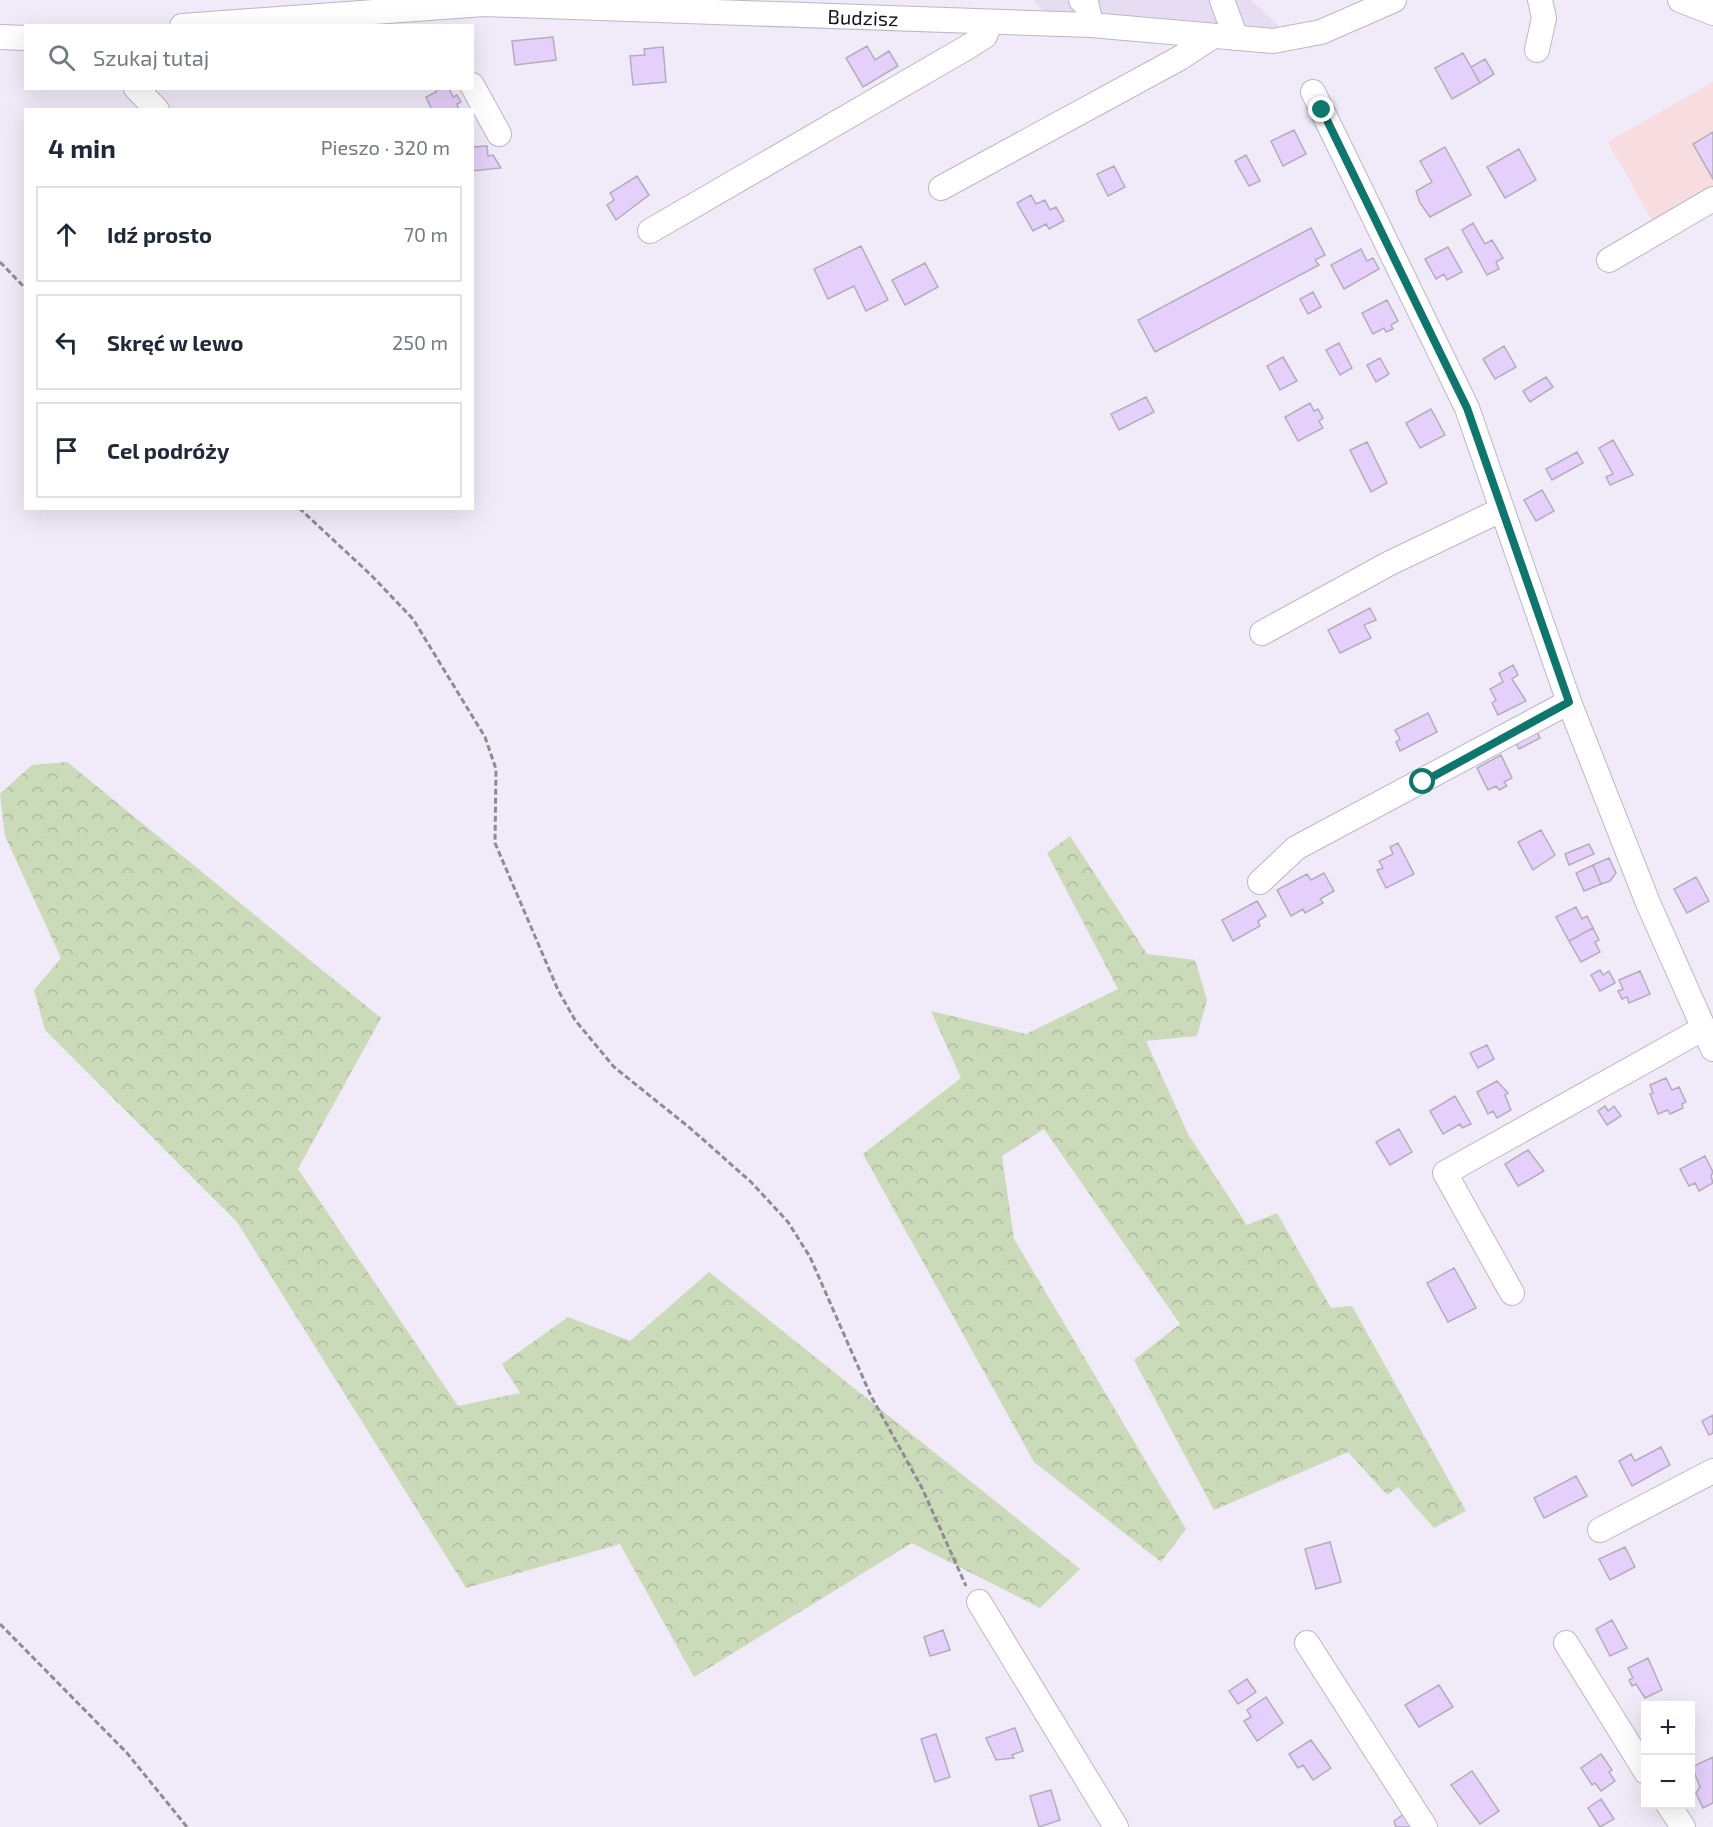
<!DOCTYPE html>
<html lang="pl">
<head>
<meta charset="utf-8">
<style>
  body { margin:0; font-family:"Exo 2",sans-serif; background:#f2f2f3; color:#1f2937 }
  .controls { position:absolute; right:18px; bottom:18px; display:grid; overflow:hidden; border-radius:0px; box-shadow:0 6px 24px #0002 }
  .controls button { width:54px; height:54px; display:grid; place-items:center; padding:0; border:0; border-bottom:2px solid #e0e1e3; background:#fff; color:#1f2937; font:30px sans-serif }
  .stop { position:absolute; width:18px; height:18px; margin:-14px; border:4px solid #0f766e; border-radius:50%; background:#fff }
  .stop.end { background:#0f766e; border-color:#fff; box-shadow:0 2px 6px #0008 }
  .list { margin:0; padding:0; list-style:none }
  h2 { display:flex; justify-content:space-between; align-items:center; height:78px; margin:0; padding:0 24px; font-size:26px }
  h2 small { font-size:20px; font-weight:400; color:#747a83 }
  .list li { display:grid; grid-template-columns:39px 1fr auto; gap:18px; align-items:center; box-sizing:border-box; height:96px; margin:0 12px 12px; padding:0 12px; border:2px solid #e0e1e3; border-radius:0px }
  .list b { display:block; font-size:22px; white-space:nowrap }
  .list em { font-size:20px; font-style:normal; color:#747a83 }
  .icon { flex:none; width:33px; height:33px; fill:none; stroke:currentColor; stroke-width:2; stroke-linecap:round; stroke-linejoin:round }
  .map { position:relative; flex:none; width:1713px; height:1827px; overflow:hidden }
  .search { position:absolute; background:#fff; box-shadow:0 6px 24px #0002; left:24px; top:24px; width:450px; height:66px; display:flex; align-items:center; gap:15px; box-sizing:border-box; padding:0 21px; border-radius:0px; color:#747a83; font-size:22px }
  .panel { position:absolute; background:#fff; box-shadow:0 6px 24px #0002; left:24px; top:108px; width:450px; height:402px; border-radius:0px }
  .map>svg:first-child { display:block }
  .built { fill:#e7ddf2 }
  .industrial { fill:#f7dce0 }
  .forest { fill:url(#forest-crowns) }
  .building { fill:#e5cffb; stroke:#b3adba; stroke-width:1.5 }
  .lines { fill:none; stroke-linecap:round; stroke-linejoin:round }
  .minor-casing { stroke:#bdb6c4; stroke-width:26 }
  .path { stroke:#8f8b94; stroke-width:3; stroke-dasharray:6 3; stroke-linecap:butt }
  .minor { stroke:#fff; stroke-width:24 }
  .route { stroke:#0f766e; stroke-width:8 }
  .labels { text-anchor:middle; dominant-baseline:central; stroke-width:6; stroke-linejoin:round; paint-order:stroke }
  .street-label { font-size:20px; fill:#131115; stroke:#fcfafd }
</style>
</head>
<body>
<div class="map">
<svg width="1713" height="1827" viewBox="0 0 1713 1827">
  <defs>
    <pattern id="forest-crowns" width="20" height="18" patternUnits="userSpaceOnUse" patternTransform="scale(1.5)"><rect width="20" height="18" fill="#cbdab9"/><path d="M2 6a3 3 0 1 1 6 0M12 15a3 3 0 1 1 6 0" fill="none" stroke="#adba9e"/></pattern>
  </defs>
  <rect width="100%" height="100%" fill="#f1eaf8"/>
  <!-- built -->
  <path class="built" d="M1034,0H1251L1283,30L1048,17Z"/>
  <!-- industrial -->
  <path class="industrial" d="M1713,82V191L1655,225L1608,142Z"/>
  <!-- forest -->
  <path class="forest" d="M67,762L381,1018L298,1169L458,1406L520,1393L502,1364L568,1317L630,1341L709,1272L1080,1569L1040,1608L912,1543L694,1677L620,1544L466,1588L237,1222L45,1030L34,990L61,958L5,836L0,794L32,765Z
    M1070,836L1147,954L1195,960L1207,1000L1197,1036L1146,1041L1188,1134L1247,1225L1277,1213L1331,1308L1352,1306L1466,1511L1434,1528L1398,1487L1387,1495L1348,1452L1214,1510L1134,1360L1180,1324L1044,1129L1002,1156L1014,1239L1186,1529L1161,1562L1034,1462L863,1154L961,1078L931,1011L1026,1034L1118,989L1047,853Z"/>
  <!-- building -->
  <path class="building" d="M553,37L556,60L515,65L512,41Z
    M867,46L875,60L889,51L898,66L863,87L846,58Z
    M663,47L666,82L633,85L630,56L645,55L644,49Z
    M1463,53L1480,83L1452,99L1435,68Z
    M1485,59L1494,74L1480,83L1471,67Z
    M436,88H449L453,97L457,95L461,102L457,104L459,110H432L426,97L436,92Z
    M1294,130L1306,154L1283,166L1271,141Z
    M1713,132V179L1693,144Z
    M487,146L488,156L493,155L501,168L472,171V147Z
    M1445,147L1471,195L1430,217L1420,203L1416,191L1432,182L1420,161Z
    M1519,149L1536,180L1505,198L1487,167Z
    M1246,155L1260,181L1249,186L1235,161Z
    M1114,166L1125,187L1108,196L1097,174Z
    M637,176L649,195L616,220L607,205L614,200L610,193Z
    M1031,195L1036,204L1045,200L1050,210L1056,207L1064,221L1049,229L1046,224L1033,231L1017,203Z
    M1473,223L1485,244L1492,240L1503,258L1496,262L1499,269L1487,275L1462,230Z
    M1311,228L1325,255L1315,260L1319,265L1155,352L1138,320Z
    M861,246L888,300L866,311L854,286L828,299L814,269Z
    M1448,247L1462,272L1447,280L1444,274L1436,279L1425,259Z
    M1361,249L1367,261L1373,258L1379,269L1344,289L1331,265Z
    M925,263L938,287L905,305L892,280Z
    M1313,292L1321,307L1308,314L1300,299Z
    M1387,300L1398,321L1391,325L1393,329L1386,332L1384,328L1373,334L1362,313Z
    M1339,343L1352,368L1340,375L1326,350Z
    M1504,346L1516,367L1495,379L1483,359Z
    M1283,357L1297,381L1280,390L1267,366Z
    M1380,358L1389,374L1376,382L1367,365Z
    M1546,377L1553,387L1530,402L1523,391Z
    M1146,397L1154,412L1119,430L1111,414Z
    M1310,403L1314,411L1318,409L1323,418L1319,421L1323,428L1298,441L1285,417Z
    M1431,409L1445,435L1420,448L1406,423Z
    M1613,440L1633,475L1610,485L1606,477L1613,474L1599,448Z
    M1367,442L1387,483L1371,492L1350,450Z
    M1577,452L1583,463L1552,480L1546,469Z
    M1542,490L1554,511L1536,521L1524,500Z
    M1370,608L1376,620L1364,625L1371,638L1340,653L1328,630Z
    M1513,665L1518,675L1512,679L1526,701L1498,715L1492,703L1496,700L1490,689L1503,682L1499,673Z
    M1428,713L1437,732L1400,751L1396,742L1400,739L1395,730Z
    M1535,728L1540,738L1519,749L1514,739Z
    M1501,755L1512,778L1504,782L1507,786L1499,790L1496,786L1488,790L1477,768Z
    M1541,830L1555,855L1533,870L1518,842Z
    M1398,843L1414,874L1386,888L1377,870L1383,868L1379,861L1393,854L1390,847Z
    M1589,844L1594,854L1569,865L1565,854Z
    M1609,858L1616,873L1610,881L1601,884L1593,865Z
    M1593,865L1601,884L1584,891L1576,873Z
    M1324,873L1334,891L1320,899L1323,903L1305,913L1303,909L1291,916L1277,890L1307,874L1311,880Z
    M1696,877L1709,901L1687,913L1674,889Z
    M1257,901L1266,916L1258,921L1260,926L1233,941L1222,920Z
    M1576,907L1582,919L1587,916L1593,928L1569,941L1556,917Z
    M1593,928L1599,940L1595,942L1600,952L1581,962L1569,941Z
    M1600,970L1603,975L1609,971L1615,983L1600,991L1591,975Z
    M1640,971L1650,994L1629,1003L1627,997L1622,999L1618,991L1623,989L1619,980Z
    M1487,1045L1494,1059L1478,1068L1470,1053Z
    M1666,1078L1672,1090L1679,1087L1686,1102L1682,1104L1683,1108L1670,1114L1668,1110L1658,1114L1650,1094L1653,1093L1650,1085Z
    M1497,1081L1508,1093L1505,1095L1511,1110L1497,1118L1493,1111L1488,1114L1477,1092Z
    M1455,1096L1471,1124L1462,1128L1460,1124L1443,1134L1430,1111Z
    M1605,1106L1608,1111L1614,1106L1621,1116L1607,1125L1598,1111Z
    M1399,1129L1412,1152L1390,1165L1376,1142Z
    M1528,1150L1544,1171L1518,1186L1505,1164Z
    M1705,1156L1713,1172L1711,1176L1713,1183L1699,1191L1695,1183L1689,1186L1680,1169Z
    M1454,1268L1476,1308L1448,1322L1427,1283Z
    M1713,1415V1433L1709,1435L1702,1421Z
    M1661,1447L1670,1465L1632,1486L1619,1461L1631,1454L1635,1461Z
    M1576,1476L1587,1496L1544,1518L1534,1498Z
    M1330,1542L1341,1582L1316,1589L1305,1549Z
    M1625,1547L1635,1567L1610,1580L1599,1559Z
    M1612,1620L1627,1648L1610,1656L1596,1629Z
    M943,1630L950,1650L930,1656L924,1637Z
    M1648,1658L1662,1690L1645,1698L1636,1684L1632,1686L1629,1680L1633,1678L1628,1668Z
    M1247,1679L1256,1692L1238,1704L1229,1691Z
    M1439,1685L1453,1707L1419,1727L1405,1705Z
    M1266,1697L1283,1723L1257,1741L1244,1721L1251,1717L1247,1710Z
    M1015,1728L1023,1751L1012,1755L1014,1758L996,1760L986,1738Z
    M936,1734L950,1777L935,1782L921,1739Z
    M1311,1740L1331,1768L1313,1780L1303,1765L1298,1768L1289,1754Z
    M1601,1754L1612,1770L1609,1772L1615,1781L1601,1791L1595,1783L1592,1785L1581,1768Z
    M1713,1757V1803L1703,1808L1696,1793L1700,1787L1692,1767Z
    M1472,1771L1499,1811L1480,1824L1451,1785Z
    M1051,1790L1060,1820L1039,1827L1030,1796Z
    M1601,1799L1614,1819L1600,1827L1588,1808Z
    M1404,1814L1413,1827H1396L1394,1821Z"/>
  <g class="lines">
    <defs>
      <g id="minor">
        <path d="M1081,0L1087,6L1091,25"/>
        <path d="M1222,0L1236,38"/>
        <path d="M1680,0L1713,13"/>
        <path id="s1" d="M182,26L484,4L1091,25L1273,41L1321,32L1394,0"/>
        <path d="M0,37L26,38"/>
        <path d="M1537,50L1544,18L1540,0"/>
        <path d="M472,85L499,134"/>
        <path d="M136,88L157,110"/>
        <path d="M1313,92L1467,408L1569,702L1648,903L1713,1049"/>
        <path d="M941,188L1180,58L1212,37"/>
        <path d="M650,231L966,48L985,36L990,23"/>
        <path d="M1609,260L1713,199"/>
        <path d="M1262,633L1390,563L1501,510"/>
        <path d="M1260,882L1296,848L1569,702"/>
        <path d="M1512,1293L1445,1173L1704,1028"/>
        <path d="M1600,1530L1713,1471"/>
        <path d="M979,1602L1116,1827"/>
        <path d="M1307,1643L1425,1827"/>
        <path d="M1566,1643L1646,1772"/>
        <path d="M1668,1804L1683,1827"/>
      </g>
    </defs>
    <!-- minor casing -->
    <use href="#minor" class="minor-casing"/>
    <!-- path -->
    <path class="path" d="M0,262L26,289
      M299,508L371,575L413,619L485,737L496,769L495,843L558,990L575,1020L614,1067L690,1128L751,1182L788,1222L810,1257L871,1396L922,1488L966,1586
      M0,1624L127,1753L187,1827"/>
    <!-- minor -->
    <use href="#minor" class="minor"/>
  </g>
  <g class="lines">
    <!-- route -->
    <path class="route" d="M1322,110L1467,408L1569,702L1423,782"/>
  </g>
  <g class="labels">
    <!-- street labels -->
    <g class="street-label">
      <text stroke="none"><textPath href="#s1" startOffset="682">Budzisz</textPath></text>
    </g>
  </g>
</svg>
<div class="controls">
<button>+</button>
<button>−</button>
</div>
<div class="stop" style="left:1423px;top:782px"></div>
<div class="stop end" style="left:1322px;top:110px"></div>
<div class="search"><svg class="icon" aria-label="search" viewBox="0 0 24 24"><circle cx="10" cy="10" r="6"/><path d="M15 15l6 6"/></svg>Szukaj tutaj</div>
<section class="panel">
<h2>4 min<small>Pieszo · 320 m</small></h2>
<ul class="list">
<li><svg class="icon" aria-label="ahead" viewBox="0 0 24 24"><path d="M12 20V5M6 11l6-6 6 6"/></svg><div><b>Idź prosto</b></div><em>70 m</em></li>
<li><svg class="icon" aria-label="left" viewBox="0 0 24 24"><path d="M17 20v-9H6M10 6l-5 5 5 5"/></svg><div><b>Skręć w lewo</b></div><em>250 m</em></li>
<li><svg class="icon" aria-label="arrive" viewBox="0 0 24 24"><path d="M6 21V4h12l-3 4 3 4H6"/></svg><div><b>Cel podróży</b></div></li>
</ul>
</section>
</div>
</body>
</html>
